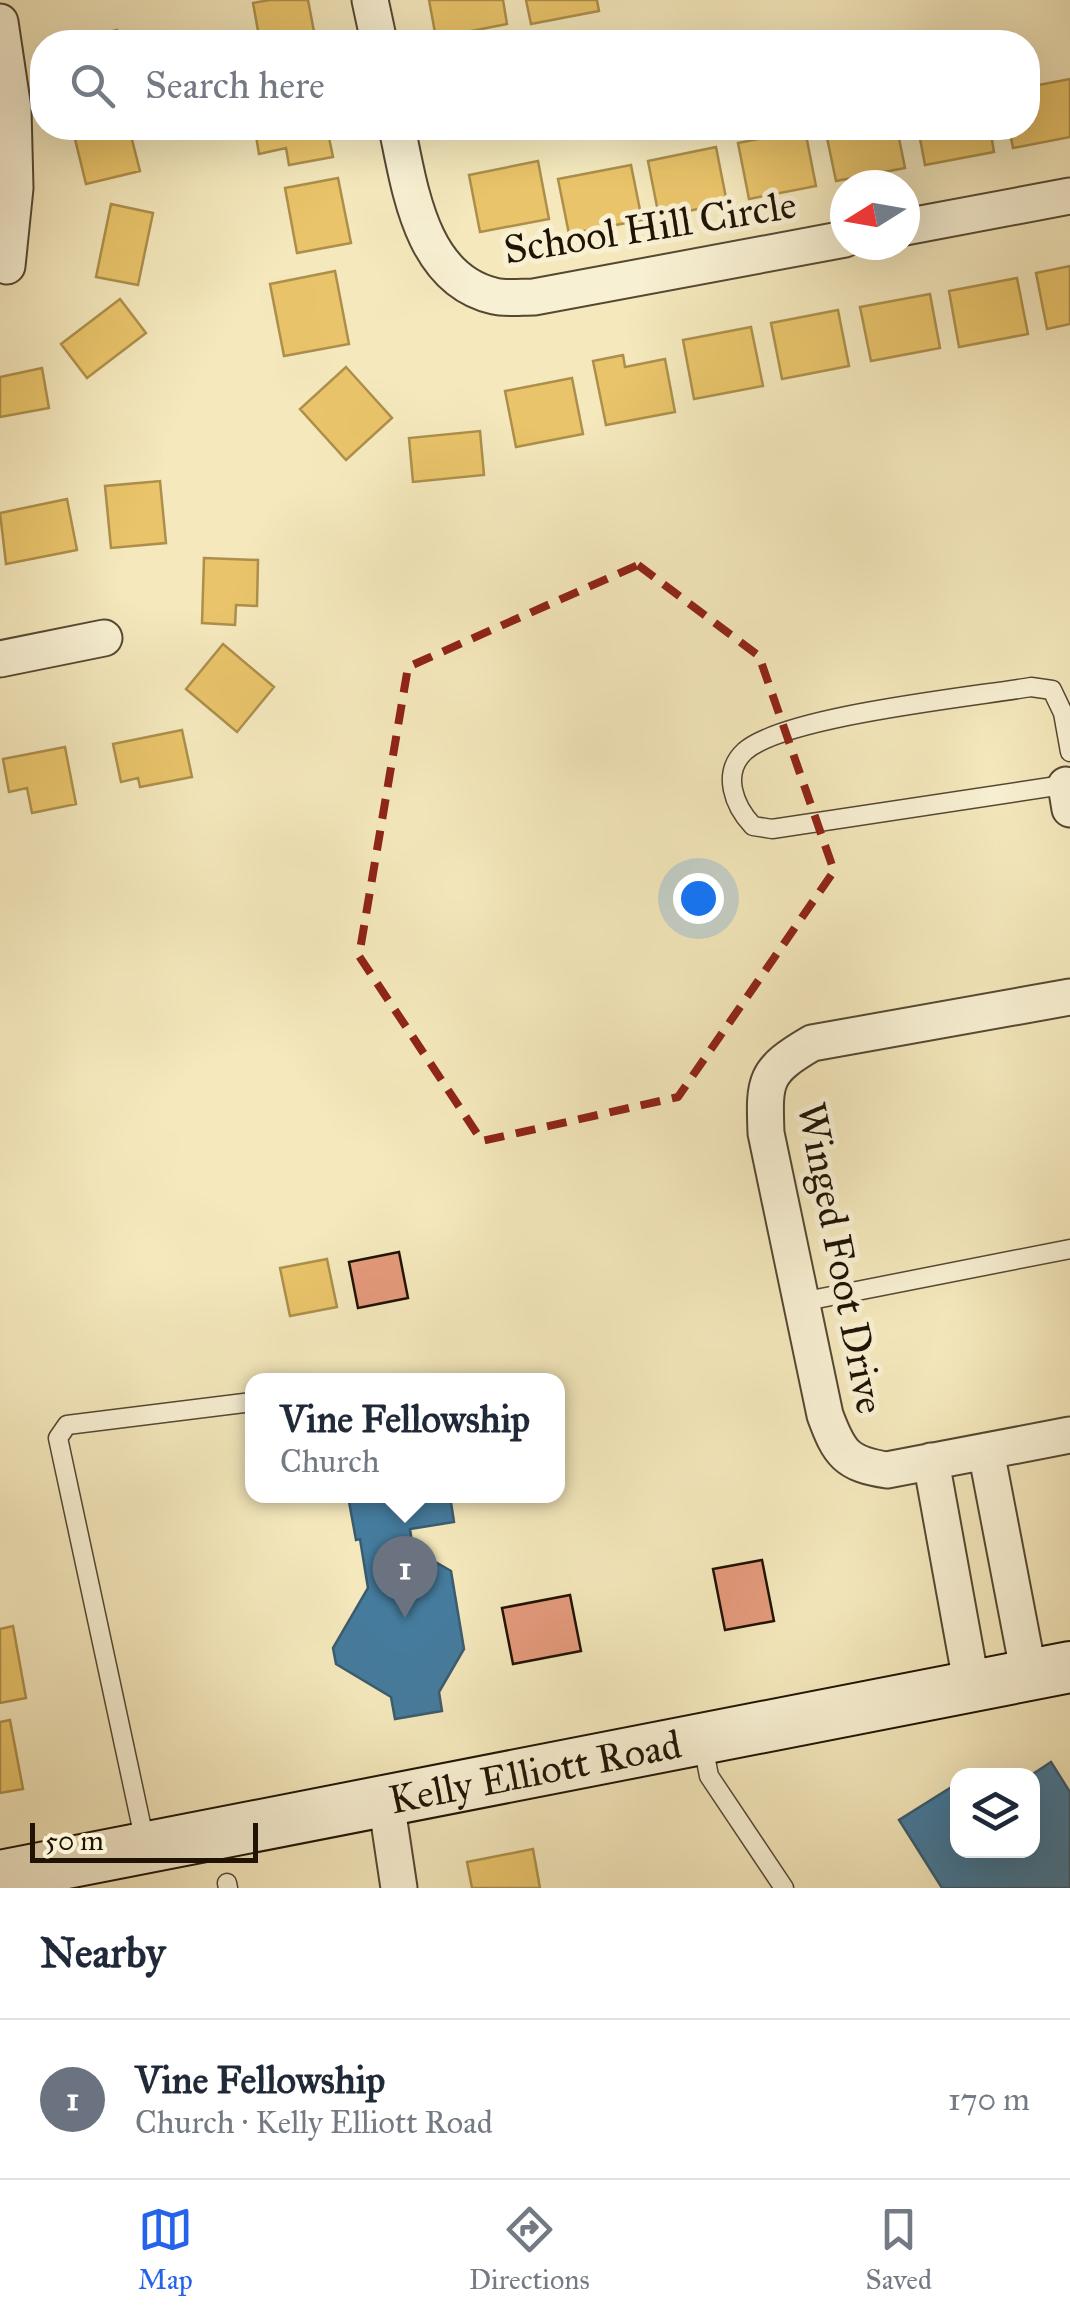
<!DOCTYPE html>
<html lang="en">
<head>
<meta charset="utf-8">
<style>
  body { margin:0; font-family:"IM FELL Great Primer",serif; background:#f2f2f3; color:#1f2937 }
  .controls { position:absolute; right:30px; bottom:30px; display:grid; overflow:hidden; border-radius:20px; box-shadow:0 10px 40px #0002 }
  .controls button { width:90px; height:90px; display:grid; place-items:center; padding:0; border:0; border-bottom:2px solid #e0e1e3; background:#fff; color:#1f2937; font:50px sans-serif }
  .compass { position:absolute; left:830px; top:170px; width:90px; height:90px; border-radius:50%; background:#fff; box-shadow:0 10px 40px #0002; rotate:259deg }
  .scale { position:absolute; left:30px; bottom:25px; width:228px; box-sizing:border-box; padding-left:10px; border:5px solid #201304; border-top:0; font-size:28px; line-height:35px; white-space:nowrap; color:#201304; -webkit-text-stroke:8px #f8f0d3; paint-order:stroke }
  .you { position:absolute; left:698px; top:898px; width:35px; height:35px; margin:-25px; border:8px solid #fff; border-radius:50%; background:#1a73e8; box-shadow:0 0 0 15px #1a73e833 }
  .badge { display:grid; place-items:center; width:65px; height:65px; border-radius:50%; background:#2563eb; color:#fff; font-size:32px; font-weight:700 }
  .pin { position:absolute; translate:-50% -82px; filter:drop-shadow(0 2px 5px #0008) }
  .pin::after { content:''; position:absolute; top:52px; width:35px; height:30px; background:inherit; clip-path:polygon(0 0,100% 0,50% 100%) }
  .popup { position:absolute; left:245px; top:1373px; width:320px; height:130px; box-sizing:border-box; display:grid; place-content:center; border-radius:20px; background:#fff; filter:drop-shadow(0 2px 8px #0005); font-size:32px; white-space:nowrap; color:#747a83 }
  .popup b { font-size:38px; color:#1f2937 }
  .popup::after { content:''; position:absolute; left:50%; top:100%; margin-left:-20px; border:20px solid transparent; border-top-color:#fff }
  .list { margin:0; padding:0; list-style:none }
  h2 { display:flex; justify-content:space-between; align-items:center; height:130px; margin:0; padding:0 40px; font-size:42px }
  h2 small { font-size:32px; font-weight:400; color:#747a83 }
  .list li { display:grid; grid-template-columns:65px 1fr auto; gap:30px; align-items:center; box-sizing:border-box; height:160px; padding:0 40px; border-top:2px solid #e0e1e3 }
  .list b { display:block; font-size:38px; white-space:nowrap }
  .list p { margin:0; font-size:32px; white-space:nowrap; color:#747a83 }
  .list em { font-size:32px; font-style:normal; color:#747a83 }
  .icon { flex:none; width:55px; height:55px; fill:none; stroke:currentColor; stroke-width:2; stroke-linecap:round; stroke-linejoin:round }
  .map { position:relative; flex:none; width:1070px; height:1888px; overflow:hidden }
  .search { position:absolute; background:#fff; box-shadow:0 10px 40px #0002; left:30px; right:30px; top:30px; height:110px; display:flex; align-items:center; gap:25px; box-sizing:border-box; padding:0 35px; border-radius:40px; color:#747a83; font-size:38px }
  .sheet { height:290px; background:#fff }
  nav { display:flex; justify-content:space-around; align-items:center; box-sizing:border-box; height:140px; border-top:2px solid #e0e1e3; background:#fff; font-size:28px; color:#747a83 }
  nav a { display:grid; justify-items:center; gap:5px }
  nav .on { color:#2563eb }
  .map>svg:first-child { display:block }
  .homes { fill:#e9c46a; stroke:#ad8f4b; stroke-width:2.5 }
  .public { fill:#457b9d; stroke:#3a5c6f; stroke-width:2.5 }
  .building { fill:#e49a7c; stroke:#201304; stroke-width:2.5 }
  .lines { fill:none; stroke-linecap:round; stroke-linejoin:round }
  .lane-casing { stroke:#554832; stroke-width:21 }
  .street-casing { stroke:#554832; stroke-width:39 }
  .secondary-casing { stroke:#201304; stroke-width:54 }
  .lane { stroke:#f8f0d3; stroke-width:18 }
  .street { stroke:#f8f0d3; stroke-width:35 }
  .secondary { stroke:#f8f0d3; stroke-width:50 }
  .marked { fill:none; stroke:#8f2418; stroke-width:8; stroke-dasharray:20 12; stroke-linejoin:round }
  .labels { text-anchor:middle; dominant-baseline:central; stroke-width:10; stroke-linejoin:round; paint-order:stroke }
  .street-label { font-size:40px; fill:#201304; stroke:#f8f0d3 }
</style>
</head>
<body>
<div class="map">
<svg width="1070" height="1888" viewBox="0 0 1070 1888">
  <rect width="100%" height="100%" fill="#f4e8bc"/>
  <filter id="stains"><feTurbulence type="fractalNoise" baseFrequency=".002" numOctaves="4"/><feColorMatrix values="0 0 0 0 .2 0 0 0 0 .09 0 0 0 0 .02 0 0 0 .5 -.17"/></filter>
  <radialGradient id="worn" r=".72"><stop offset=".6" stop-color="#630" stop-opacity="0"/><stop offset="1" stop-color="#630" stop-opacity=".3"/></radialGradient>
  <!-- homes -->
  <path class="homes" d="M270,0H308L316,42H260L253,3Z
    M429,0H503L507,24L436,38Z
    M526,0H597L599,11L531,24Z
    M117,30L120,42H71V41Z
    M1070,79V137L1013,148L1009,128H1028V87Z
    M87,128H129L140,171L86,184L73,131Z
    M267,128H327L333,157L289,165L286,148L259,154L255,130Z
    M825,128H897L905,168L836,181Z
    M918,128H990L994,152L925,165Z
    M805,130L816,186L749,199L738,143Z
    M716,147L727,203L659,217L648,161Z
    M538,161L549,219L480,232L469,175Z
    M631,165L642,220L569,234L558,179Z
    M338,178L351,243L297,253L285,188Z
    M111,204L153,213L138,285L96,277Z
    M1070,266V324L1047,329L1036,273Z
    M335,271L349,344L284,356L270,284Z
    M1017,278L1028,334L959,347L949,291Z
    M930,294L940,348L871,361L860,307Z
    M120,299L146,333L87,378L61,344Z
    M838,310L849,366L782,379L771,323Z
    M751,327L763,386L694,399L683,340Z
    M623,355L625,367L665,359L675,412L606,425L593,361Z
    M346,367L392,418L346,460L300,409Z
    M42,368L49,408L0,417V377Z
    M572,378L583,434L516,447L505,391Z
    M480,431L484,475L413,482L409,438Z
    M160,481L166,543L111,548L105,486Z
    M67,499L77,550L6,564L0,513Z
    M204,558L258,560L257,606L236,605L235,625L202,623Z
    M223,644L274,687L237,732L186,689Z
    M182,730L192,777L140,787L138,778L121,782L113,744Z
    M65,747L76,804L32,813L27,788L9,792L3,759Z
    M327,1259L337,1307L290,1316L280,1268Z
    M13,1626L26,1698L0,1703V1629Z
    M10,1720L23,1789L0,1793V1722Z
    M533,1849L540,1888H472L467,1862Z"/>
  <!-- public -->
  <path class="public" d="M348,1496H450L454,1522L410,1529L413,1549L451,1571L464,1649L439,1692L442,1711L395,1719L391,1697L336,1664L333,1648L368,1588L360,1539L356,1540Z
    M1051,1762L1070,1792V1888H942L899,1820L958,1783V1850H1032L1030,1776Z"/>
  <!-- building -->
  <path class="building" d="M399,1252L408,1298L358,1308L349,1262Z
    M762,1560L774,1621L725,1630L713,1569Z
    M570,1595L581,1651L513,1664L502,1608Z"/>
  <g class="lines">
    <defs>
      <path id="lane" d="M1070,784L772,829L753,826C734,806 721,773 745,751C785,716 971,697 1031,687L1052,690L1063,713L1070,752
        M801,1302L1070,1249
        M702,1740L709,1776L784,1888
        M146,1847L58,1438L67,1425L252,1402
        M227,1883L228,1888"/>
      <path id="street" d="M370,0L379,42
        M0,22L13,109L15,188L7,266
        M397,128C410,189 421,279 494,296C506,299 521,297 534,297L845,239
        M905,227L1070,196
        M0,659L104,638
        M1066,785L1070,809
        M1070,997L812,1043C764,1071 764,1080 766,1133L825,1415C839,1453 846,1464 887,1470L1070,1435
        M986,1451L1029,1675
        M931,1461L972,1687
        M386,1801L399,1888"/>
      <g id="secondary">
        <path id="s1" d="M0,1876L1070,1667"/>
      </g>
    </defs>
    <!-- lane casing -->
    <use href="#lane" class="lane-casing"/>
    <!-- street casing -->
    <use href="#street" class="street-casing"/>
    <!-- secondary casing -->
    <use href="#secondary" class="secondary-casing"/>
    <!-- lane -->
    <use href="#lane" class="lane"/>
    <!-- street -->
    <use href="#street" class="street"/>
    <!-- secondary -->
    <use href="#secondary" class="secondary"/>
  </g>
  <!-- marked area -->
  <path class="marked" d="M638,565L759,656L834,871L678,1097L482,1141L359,956L408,667Z"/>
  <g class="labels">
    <!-- street labels -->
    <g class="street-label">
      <text transform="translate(650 227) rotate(-9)">School Hill Circle</text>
      <text transform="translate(841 1258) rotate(79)">Winged Foot Drive</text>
      <text stroke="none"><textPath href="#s1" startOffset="545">Kelly Elliott Road</textPath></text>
    </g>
  </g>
  <rect width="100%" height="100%" filter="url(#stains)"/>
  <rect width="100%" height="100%" fill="url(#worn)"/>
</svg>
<div class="controls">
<button><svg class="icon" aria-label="layers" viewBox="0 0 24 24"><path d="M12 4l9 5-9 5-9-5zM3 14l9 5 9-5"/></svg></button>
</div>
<svg class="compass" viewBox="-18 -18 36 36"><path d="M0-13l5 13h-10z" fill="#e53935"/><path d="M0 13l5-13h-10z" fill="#747a83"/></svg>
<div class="scale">50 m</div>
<div class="you"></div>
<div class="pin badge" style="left:405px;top:1618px;background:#6b7280">1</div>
<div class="popup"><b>Vine Fellowship</b>Church</div>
<div class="search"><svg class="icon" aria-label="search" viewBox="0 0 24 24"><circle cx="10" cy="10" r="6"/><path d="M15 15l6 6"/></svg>Search here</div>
</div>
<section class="sheet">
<h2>Nearby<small></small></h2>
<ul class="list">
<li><span class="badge" style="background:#6b7280">1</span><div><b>Vine Fellowship</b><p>Church · Kelly Elliott Road</p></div><em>170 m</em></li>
</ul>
</section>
<nav>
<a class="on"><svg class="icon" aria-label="map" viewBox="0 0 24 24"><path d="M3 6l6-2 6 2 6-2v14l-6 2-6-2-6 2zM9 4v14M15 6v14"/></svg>Map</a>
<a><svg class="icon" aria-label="directions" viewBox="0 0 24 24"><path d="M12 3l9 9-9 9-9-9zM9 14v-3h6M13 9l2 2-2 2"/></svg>Directions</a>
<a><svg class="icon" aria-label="saved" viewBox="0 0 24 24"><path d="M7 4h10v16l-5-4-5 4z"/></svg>Saved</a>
</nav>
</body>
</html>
